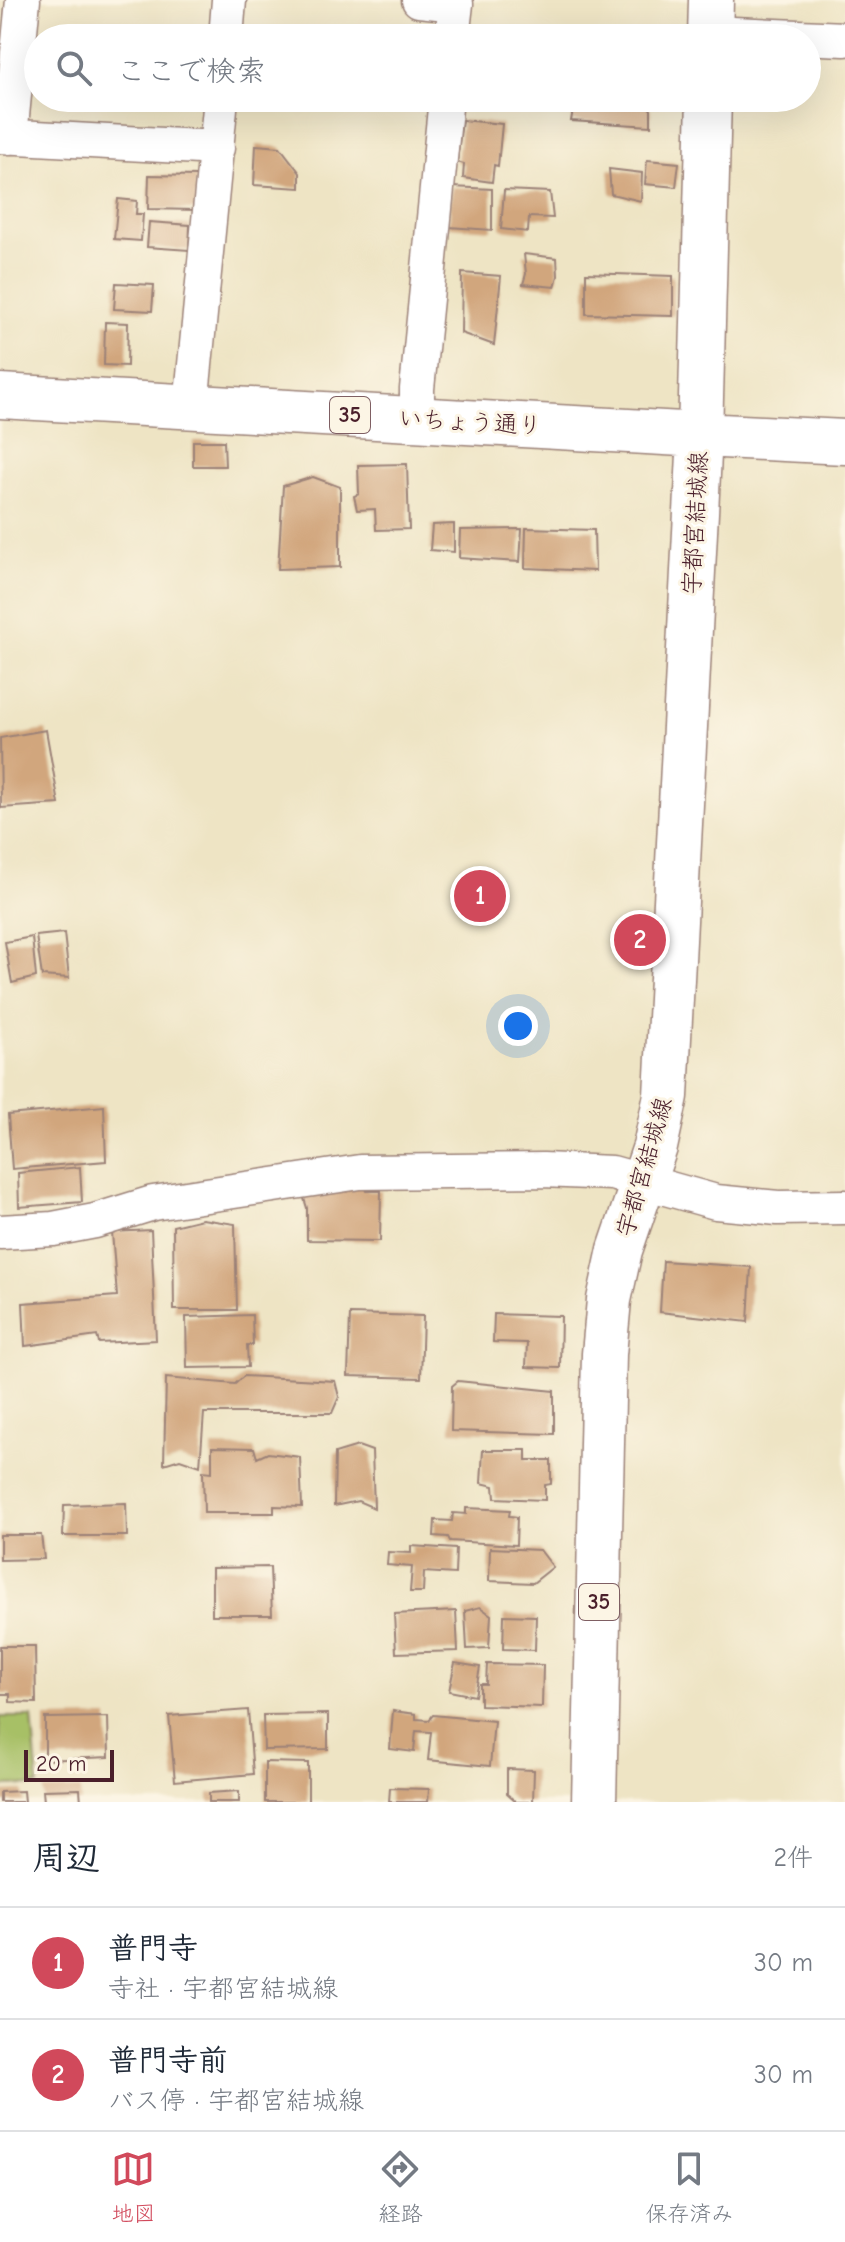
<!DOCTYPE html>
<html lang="ja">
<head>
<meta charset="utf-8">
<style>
  body { margin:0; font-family:"Comic Neue","Klee One",sans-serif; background:#f6f6f7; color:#1f2937 }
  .scale { position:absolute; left:24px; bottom:20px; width:90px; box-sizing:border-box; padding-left:8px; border:4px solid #4a1f2b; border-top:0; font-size:22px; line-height:28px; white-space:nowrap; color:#4a1f2b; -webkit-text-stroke:6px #fcf5e5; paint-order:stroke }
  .you { position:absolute; left:518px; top:1026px; width:28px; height:28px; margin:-20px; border:6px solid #fff; border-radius:50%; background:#1a73e8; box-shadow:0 0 0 12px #1a73e833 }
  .badge { display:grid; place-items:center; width:52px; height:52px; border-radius:50%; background:#d1495b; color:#fff; font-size:26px; font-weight:700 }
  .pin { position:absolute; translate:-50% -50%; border:4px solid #fff; box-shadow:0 2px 8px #0006 }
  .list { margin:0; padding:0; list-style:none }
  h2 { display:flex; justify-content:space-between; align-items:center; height:104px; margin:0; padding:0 32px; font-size:34px }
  h2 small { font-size:26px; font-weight:400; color:#747a83 }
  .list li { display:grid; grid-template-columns:52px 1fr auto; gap:24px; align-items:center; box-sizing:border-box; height:112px; padding:0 32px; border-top:2px solid #e0e1e3 }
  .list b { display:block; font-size:30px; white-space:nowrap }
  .list p { margin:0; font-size:26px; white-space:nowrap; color:#747a83 }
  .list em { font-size:26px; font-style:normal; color:#747a83 }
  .icon { flex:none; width:44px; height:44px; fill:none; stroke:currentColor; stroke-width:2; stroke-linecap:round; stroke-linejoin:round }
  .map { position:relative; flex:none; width:845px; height:1802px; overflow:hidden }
  .search { position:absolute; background:#fff; box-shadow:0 8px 32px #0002; left:24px; right:24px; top:24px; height:88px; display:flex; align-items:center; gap:20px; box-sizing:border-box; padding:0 28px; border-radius:44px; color:#747a83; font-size:30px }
  .sheet { height:328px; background:#fff }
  nav { display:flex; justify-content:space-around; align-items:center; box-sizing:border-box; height:112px; border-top:2px solid #e0e1e3; background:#fff; font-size:22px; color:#747a83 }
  nav a { display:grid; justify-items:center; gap:4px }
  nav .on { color:#d1495b }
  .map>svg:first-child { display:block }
  .green { fill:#a7c066; stroke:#787048; stroke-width:2 }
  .building { fill:#d1a67d }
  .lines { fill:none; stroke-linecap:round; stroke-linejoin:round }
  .street-casing { stroke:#9c8278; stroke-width:37 }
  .secondary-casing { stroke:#9c8278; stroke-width:47 }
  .primary-casing { stroke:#9c8278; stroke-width:47 }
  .street { stroke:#fff; stroke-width:34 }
  .secondary { stroke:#fff; stroke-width:44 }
  .primary { stroke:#fff; stroke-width:44 }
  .labels { text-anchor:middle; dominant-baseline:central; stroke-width:6; stroke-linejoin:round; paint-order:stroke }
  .shield { fill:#fcf5e5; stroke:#7f5f63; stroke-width:2 }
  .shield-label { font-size:22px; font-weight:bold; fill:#4a1f2b }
  .street-label { font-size:24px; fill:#4a1f2b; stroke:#fcf5e5 }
</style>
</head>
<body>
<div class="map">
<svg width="845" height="1802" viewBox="0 0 845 1802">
  <rect width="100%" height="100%" fill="#fcf5e5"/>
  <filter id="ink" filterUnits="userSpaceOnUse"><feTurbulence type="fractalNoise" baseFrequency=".0125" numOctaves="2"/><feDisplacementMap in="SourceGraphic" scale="16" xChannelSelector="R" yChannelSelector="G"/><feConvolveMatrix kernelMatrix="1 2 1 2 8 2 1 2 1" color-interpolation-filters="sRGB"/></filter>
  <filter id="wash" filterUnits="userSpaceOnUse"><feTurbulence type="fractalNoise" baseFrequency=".006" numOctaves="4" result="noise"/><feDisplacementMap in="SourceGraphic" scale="32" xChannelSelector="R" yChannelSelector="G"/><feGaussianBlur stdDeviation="1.8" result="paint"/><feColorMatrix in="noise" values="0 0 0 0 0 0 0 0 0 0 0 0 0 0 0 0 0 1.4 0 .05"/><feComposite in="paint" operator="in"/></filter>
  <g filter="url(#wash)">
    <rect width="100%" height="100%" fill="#eee4c4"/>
    <!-- green -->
    <path class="green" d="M0,1717H32L38,1785L0,1786Z"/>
    <g id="blocks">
      <!-- building -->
      <path class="building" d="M575,98H642L651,110V126L571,121Z
        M462,120L502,124L498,166L494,165L492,182L463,178L464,164L457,162Z
        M256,145L280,147L300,173V188L254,185Z
        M647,160L679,163L676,187L645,184Z
        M609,169L642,173L641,201L611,194Z
        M149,175L196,176V210L148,209Z
        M452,187L492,189V230L449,227Z
        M504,190L550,192L553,218L529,217L528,232L501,229Z
        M118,199L137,201L136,214H143L141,241L114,239Z
        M149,222L190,225L189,250L147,247Z
        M524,254L557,258L558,276L555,287L523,284L526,274Z
        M462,273L501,276L494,345L461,333Z
        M586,273L673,276V316L586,314Z
        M116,283L154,285L152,311L114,309Z
        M105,322L128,323L127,366L104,365Z
        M193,441H224L225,466H193Z
        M407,464L409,529L376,530L375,509L357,510L354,496L359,494L358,465Z
        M313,477L340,487V567L278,569L283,486Z
        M454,524V552L430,550L432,525Z
        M526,528L594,530L595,571L525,568Z
        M522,529L520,562L459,558L460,530Z
        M46,730L59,804L1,808L0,738Z
        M64,933L69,978L42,976L36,936Z
        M32,937L36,977L12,983L5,942Z
        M104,1106L106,1161L12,1169L8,1115Z
        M80,1167L82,1202L19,1207L18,1173Z
        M364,1185L367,1191H381L380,1241L307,1240V1208L302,1192Z
        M202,1219L235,1224L237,1310H174L173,1226Z
        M151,1230L156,1340L99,1343L97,1336L25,1346L23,1303L117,1296L112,1232Z
        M663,1261L751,1267L748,1322L660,1312Z
        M350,1314L423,1316L421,1378L348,1376Z
        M494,1314L561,1316L560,1368L526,1367L527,1343L493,1342Z
        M252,1315L253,1345H247L248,1367L187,1368L186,1317Z
        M244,1376L335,1381L339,1397L332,1413H204L200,1466L180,1459L164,1464L166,1378L235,1384Z
        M458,1381L554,1391V1434L451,1431L452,1386Z
        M358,1446L372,1451L374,1508L358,1501L334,1506L335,1453Z
        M212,1447L254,1448L257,1458L268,1453L300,1457L302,1507L274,1506V1513H204L203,1471L212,1472Z
        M483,1450H526V1460H551V1484L545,1485V1500L495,1498L494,1486L481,1483Z
        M126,1503L127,1536H63L64,1505Z
        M466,1508L510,1510L509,1516L517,1517L516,1545L450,1541L448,1537L434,1536L435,1520L452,1521L453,1513L466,1514Z
        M0,1535H41L44,1559L0,1560Z
        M411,1546L456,1549L455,1574L424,1572L423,1592H410L412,1567L387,1565L388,1552L411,1553Z
        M490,1548L540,1550L553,1567L533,1583L489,1581Z
        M270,1567L272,1615H212V1568Z
        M480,1607L491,1615L489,1648L467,1649L465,1611Z
        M456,1611L458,1651L396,1653L394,1614Z
        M504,1615L536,1616L535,1650L503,1649Z
        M0,1646H35L36,1703L10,1702V1694H0Z
        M455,1663L480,1667L475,1696L449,1691Z
        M487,1664L543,1665L542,1707L480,1705V1684H486Z
        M248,1710L253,1774L175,1781L169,1716Z
        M393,1711L416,1714V1719L429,1720L433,1715L494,1721L490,1766L428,1760L431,1732L416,1731L414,1752L390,1749Z
        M328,1714V1749L264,1750L263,1715Z
        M108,1717L109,1757L45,1760V1718Z
        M265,1762L308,1763V1802H265Z
        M507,1769L534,1770L533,1802H516L507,1794Z
        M390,1788L429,1789L428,1802H389Z
        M80,1789L81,1802H44L43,1790Z
        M23,1791L24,1802H0V1792Z
        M239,1791V1802H209V1793Z"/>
    </g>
  </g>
  <g filter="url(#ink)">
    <use href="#blocks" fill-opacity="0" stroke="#9c8278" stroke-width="2"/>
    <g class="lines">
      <defs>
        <path id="street" d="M419,0L456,4L452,38
          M710,33L845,39
          M226,38L229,0
          M0,136L217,148
          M10,137L23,0
          M191,406L221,98
          M417,419V389L446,98
          M0,1232L53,1229L95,1221L153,1203L360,1172L543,1170L612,1173L716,1202L778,1208L845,1207"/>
        <path id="secondary" d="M710,38L711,0
          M709,98L700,435L845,442"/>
        <path id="primary" d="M0,396L700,435L666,1096L655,1147L620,1250L609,1300L604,1354L594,1802"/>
      </defs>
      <!-- street casing -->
      <use href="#street" class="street-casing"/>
      <!-- secondary casing -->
      <use href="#secondary" class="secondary-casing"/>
      <!-- primary casing -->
      <use href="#primary" class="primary-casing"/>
      <!-- street -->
      <use href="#street" class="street"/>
      <!-- secondary -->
      <use href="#secondary" class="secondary"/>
      <!-- primary -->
      <use href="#primary" class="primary"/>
    </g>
  </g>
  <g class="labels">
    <!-- shield labels -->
    <g class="shield">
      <rect x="330" y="397" width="40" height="36" rx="6"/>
      <rect x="579" y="1584" width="40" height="36" rx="6"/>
    </g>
    <g class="shield-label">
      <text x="350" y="415">35</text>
      <text x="599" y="1602">35</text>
    </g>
    <!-- street labels -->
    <g class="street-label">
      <text transform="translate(470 422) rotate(3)">いちょう通り</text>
      <text transform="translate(695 523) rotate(-87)">宇都宮結城線</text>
      <text transform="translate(644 1167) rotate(-74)">宇都宮結城線</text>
    </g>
  </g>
</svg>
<div class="scale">20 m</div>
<div class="you"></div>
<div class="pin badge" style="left:480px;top:896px">1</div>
<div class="pin badge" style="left:640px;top:940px">2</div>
<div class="search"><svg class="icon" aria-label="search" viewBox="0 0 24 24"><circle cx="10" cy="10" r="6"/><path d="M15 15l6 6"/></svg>ここで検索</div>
</div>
<section class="sheet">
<h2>周辺<small>2件</small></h2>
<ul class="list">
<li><span class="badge">1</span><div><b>普門寺</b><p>寺社 · 宇都宮結城線</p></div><em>30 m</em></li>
<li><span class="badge">2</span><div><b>普門寺前</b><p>バス停 · 宇都宮結城線</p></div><em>30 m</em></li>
</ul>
</section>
<nav>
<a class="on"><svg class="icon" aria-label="map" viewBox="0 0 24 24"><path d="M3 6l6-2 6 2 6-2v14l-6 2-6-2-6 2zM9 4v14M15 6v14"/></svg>地図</a>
<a><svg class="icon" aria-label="directions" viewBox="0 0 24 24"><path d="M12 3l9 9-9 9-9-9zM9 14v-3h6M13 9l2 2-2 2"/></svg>経路</a>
<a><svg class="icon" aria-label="saved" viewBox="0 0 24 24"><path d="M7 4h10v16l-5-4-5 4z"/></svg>保存済み</a>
</nav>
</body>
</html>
